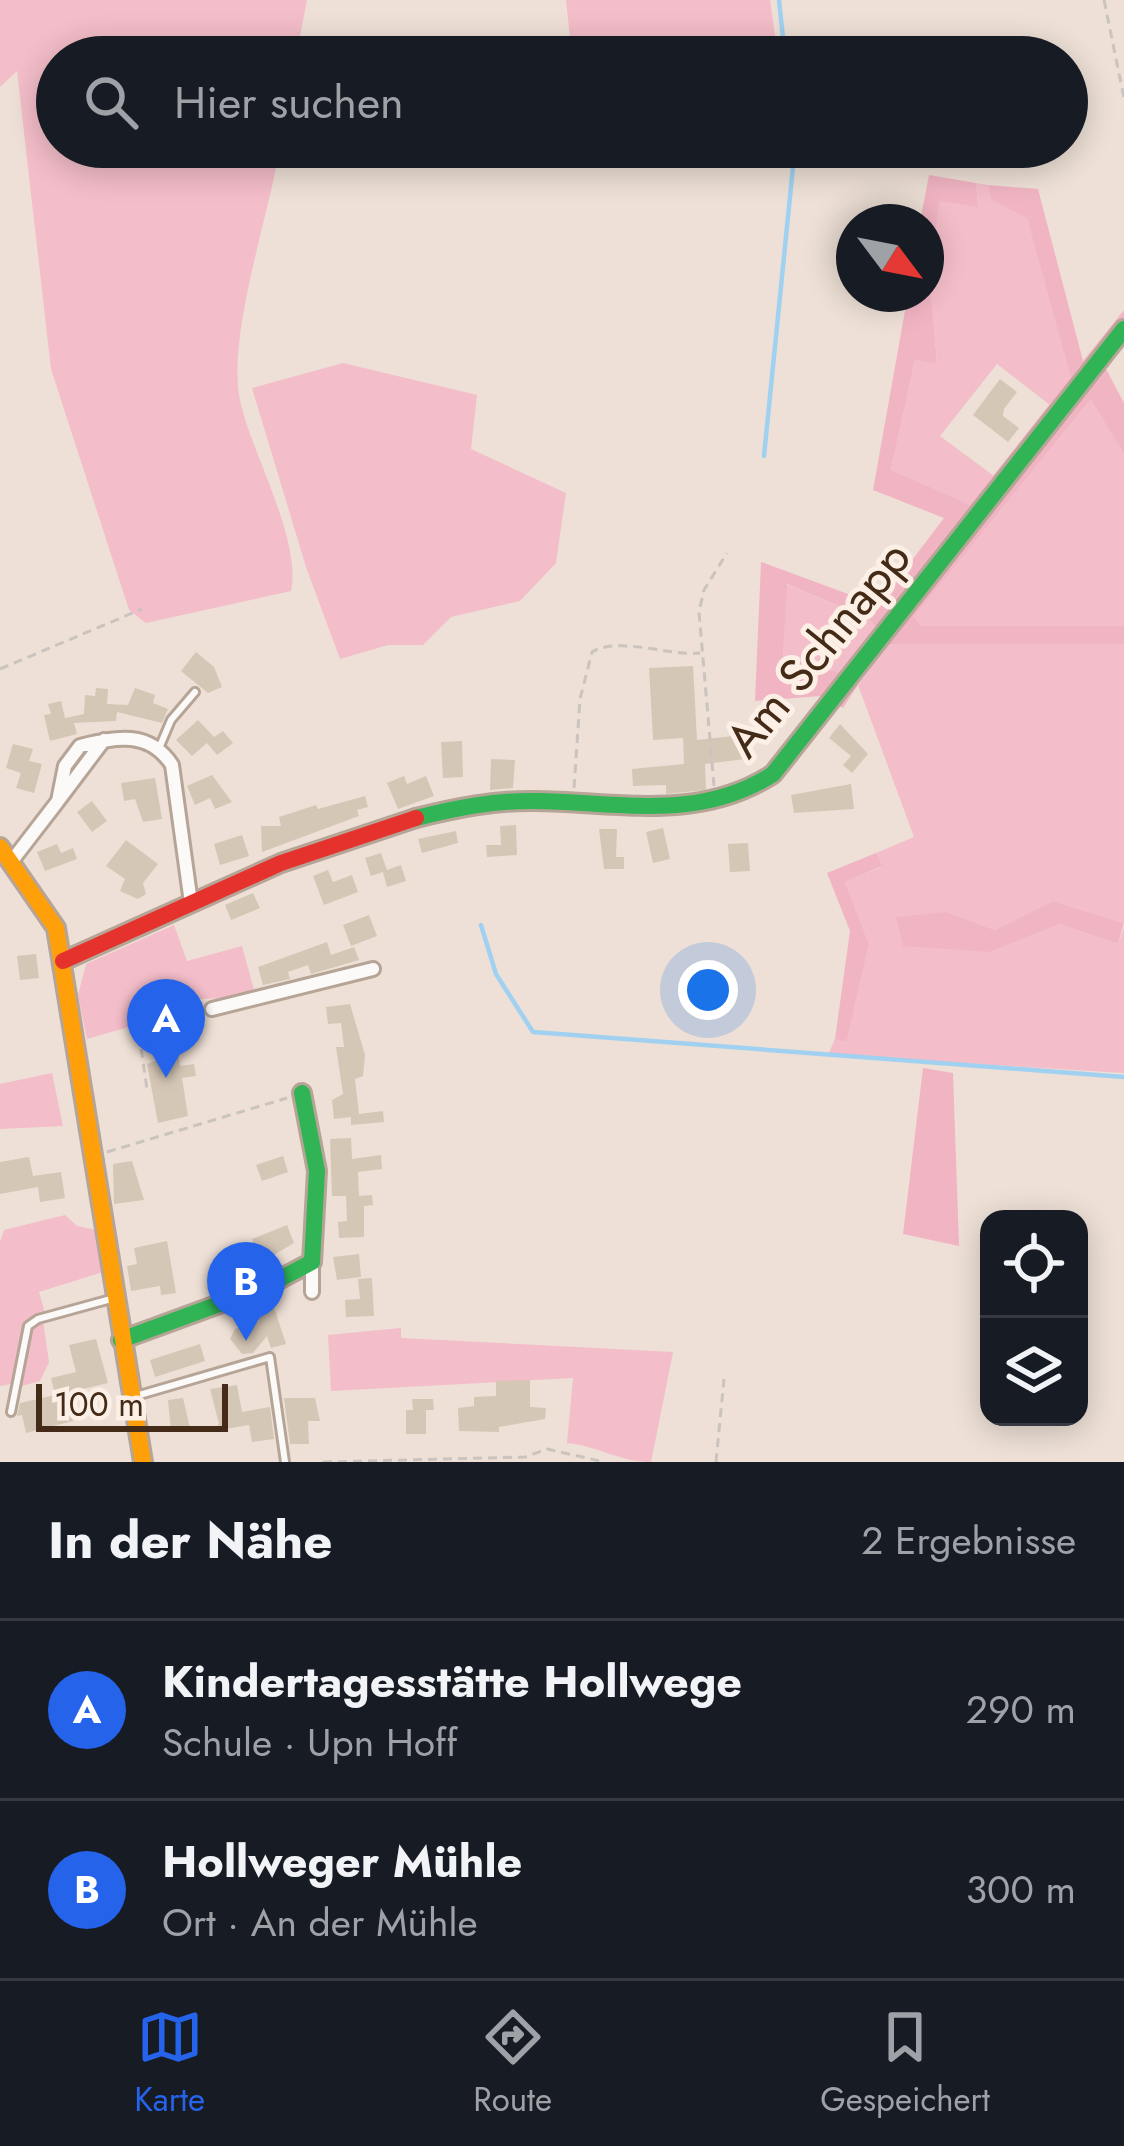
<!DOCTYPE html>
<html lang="de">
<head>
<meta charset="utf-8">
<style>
  body { margin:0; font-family:Jost,sans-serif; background:#242831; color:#f1f3f6 }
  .controls { position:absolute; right:36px; bottom:36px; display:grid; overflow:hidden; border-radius:24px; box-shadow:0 6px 30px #0003 }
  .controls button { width:108px; height:108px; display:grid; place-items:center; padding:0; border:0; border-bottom:3px solid #363941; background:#171b24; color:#f1f3f6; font:60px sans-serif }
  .compass { position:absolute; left:836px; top:204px; width:108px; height:108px; border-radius:50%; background:#171b24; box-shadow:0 6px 30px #0003; rotate:122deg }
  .scale { position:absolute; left:36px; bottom:30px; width:192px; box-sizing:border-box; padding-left:12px; border:6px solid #442b18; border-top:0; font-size:33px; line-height:42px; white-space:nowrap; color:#442b18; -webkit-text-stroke:9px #fcefe5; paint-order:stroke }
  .you { position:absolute; left:708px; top:990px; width:42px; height:42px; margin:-30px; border:9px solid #fff; border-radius:50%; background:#1a73e8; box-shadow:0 0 0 18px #1a73e833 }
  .badge { display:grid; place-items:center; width:78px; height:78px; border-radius:50%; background:#2563eb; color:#fff; font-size:39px; font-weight:700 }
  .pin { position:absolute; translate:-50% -99px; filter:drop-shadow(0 3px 6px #0008) }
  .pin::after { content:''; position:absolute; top:63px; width:42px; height:36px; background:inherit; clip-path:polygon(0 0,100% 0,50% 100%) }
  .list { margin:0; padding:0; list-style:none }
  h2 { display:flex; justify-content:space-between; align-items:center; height:156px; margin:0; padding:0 48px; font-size:51px }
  h2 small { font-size:39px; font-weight:400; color:#9ea1a6 }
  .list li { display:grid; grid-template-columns:78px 1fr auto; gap:36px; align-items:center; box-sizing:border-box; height:180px; padding:0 48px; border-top:3px solid #363941 }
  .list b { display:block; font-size:45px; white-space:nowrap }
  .list p { margin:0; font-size:39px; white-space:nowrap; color:#9ea1a6 }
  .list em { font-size:39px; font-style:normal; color:#9ea1a6 }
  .icon { flex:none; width:66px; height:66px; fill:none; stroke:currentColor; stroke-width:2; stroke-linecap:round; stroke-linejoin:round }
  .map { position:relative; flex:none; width:1124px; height:1462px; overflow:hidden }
  .search { position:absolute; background:#171b24; box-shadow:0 6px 30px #0003; left:36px; right:36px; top:36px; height:132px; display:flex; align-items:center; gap:30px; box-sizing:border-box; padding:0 42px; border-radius:66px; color:#9ea1a6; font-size:45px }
  .sheet { height:516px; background:#171b24 }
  nav { display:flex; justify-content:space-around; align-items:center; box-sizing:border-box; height:168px; border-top:3px solid #363941; background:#171b24; font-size:33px; color:#9ea1a6 }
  nav a { display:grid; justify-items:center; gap:6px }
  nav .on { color:#2563eb }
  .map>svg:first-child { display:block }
  .green { fill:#f3bdc9 }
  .forest { fill:#f1b4c3 }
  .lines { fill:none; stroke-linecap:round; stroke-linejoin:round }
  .stream { stroke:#a0d1f0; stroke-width:4.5 }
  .building { fill:#d5c7b6 }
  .lane-casing { stroke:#b6a597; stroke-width:12 }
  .street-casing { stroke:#b6a597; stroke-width:18 }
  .fast-casing { stroke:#b6a597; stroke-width:22 }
  .slow-casing { stroke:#b6a597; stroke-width:22 }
  .jam-casing { stroke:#b6a597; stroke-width:22 }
  .path { stroke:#cbc3be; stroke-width:3; stroke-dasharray:9 6; stroke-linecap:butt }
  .lane { stroke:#fcfaf9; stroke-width:6 }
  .street { stroke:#fcfaf9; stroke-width:12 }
  .fast { stroke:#30b455; stroke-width:16 }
  .slow { stroke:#ff9f0a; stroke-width:16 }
  .jam { stroke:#e5322d; stroke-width:16 }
  .labels { text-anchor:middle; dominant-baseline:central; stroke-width:10; stroke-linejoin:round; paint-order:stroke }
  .street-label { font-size:48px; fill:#442b18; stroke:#fcefe5 }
</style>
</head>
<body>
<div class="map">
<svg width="1124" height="1462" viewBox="0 0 1124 1462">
  <rect width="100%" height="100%" fill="#eee0d6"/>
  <!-- green -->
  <path class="green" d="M0,0H307L296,57H57V147H280C269,215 229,330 239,395C248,448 302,537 291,591L146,623L129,610L51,369L17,71L0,87Z
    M566,0H770L778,57H572Z
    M976,183L988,185L993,200L1027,217L1072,377L1050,405L997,364L940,436L994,476L970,506L891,470L915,360L937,362L929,270L940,200L978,206Z
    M343,363L477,395L471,449L566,493L556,563L520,601L451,617L423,645H388L340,659L306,567L252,388Z
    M1092,398L1124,454V626H919L914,615Z
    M786,584L869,619L877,630L842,673L783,658Z
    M888,644H1124V923L1053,901L995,930L947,912L990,952L1060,924L1118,944L1124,928V1073L828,1055L835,1039L845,1042L869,944L845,882L881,867L876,853L914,837L858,685Z
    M174,925L187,961L242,946L256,997L201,999L191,1009L87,1039L78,995L86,964Z
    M52,1073L63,1126L0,1129V1084Z
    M65,1215L77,1226L97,1230L103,1272L39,1292L45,1313L26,1321L11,1384L0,1386V1242L4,1230Z
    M43,1321L49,1362L40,1381L18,1387L28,1334Z
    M401,1328V1338L673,1352L651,1462C620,1462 598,1446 567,1443L573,1378L331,1391L328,1335Z"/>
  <!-- forest -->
  <path class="forest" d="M929,175L976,183L978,207L940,201L929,270L937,363L915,360L891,470L970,505L1071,377L1027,218L992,200L988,185L1038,189L1083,361L1124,310V344L1105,367L1124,403V454L1091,399L914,616L920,626H1124V644H888L869,619L787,584L783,658L842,673L858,685L843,708L821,696L755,701L761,562L878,605L944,518L873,490L908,294H926V222H920Z
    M876,853L882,866L845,882L869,944L846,1042L835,1039L850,931L827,873Z
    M1053,901L1124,923L1118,944L1060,924L990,952L903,946L896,917L947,912L995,930Z
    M923,1068L953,1073L959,1246L903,1234Z"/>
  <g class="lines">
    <!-- stream -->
    <path class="stream" d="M779,0L785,57
      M764,456L795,147
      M481,925L496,974L533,1032L1124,1077"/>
  </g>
  <!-- building -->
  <path class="building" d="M1000,379L1017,392L1004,409L1003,416L1019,428L1008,442L973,415Z
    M196,652L214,667L222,687L208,693L181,671Z
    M693,666L697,740L750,734L753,758L705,764L706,790L666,794V785L633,786L632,769L684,764L683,738L653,740L649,668Z
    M96,688L108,689L107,704L128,705L135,688L155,695L153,703L168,709L162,723L117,712L116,721L74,723L77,734L50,741L44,715L51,714L48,704L61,701L65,718L84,714L85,695L95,696Z
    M198,720L214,737L223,731L233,743L217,755L207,743L192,756L176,740Z
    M840,724L868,754L852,773L843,765L851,756L829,738Z
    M462,741L463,777L443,778L441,742Z
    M13,744L33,749L29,761L42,764L34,793L16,788L21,773L6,768Z
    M491,759L515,760L513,788L490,790Z
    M212,775L232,802L215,809L210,798L195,805L187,786Z
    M404,776L407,784L426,776L434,796L398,809L387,783Z
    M155,778L162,819L143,822L135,799L124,801L121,783Z
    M851,784L854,809L794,813L791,795Z
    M365,796L368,807L357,810L359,816L262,852L261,826H281L279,817L316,805L318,809Z
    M92,801L107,821L92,832L77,812Z
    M516,825L517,855L487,857L486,845H501L500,826Z
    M663,828L670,859L653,863L646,832Z
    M599,829H617L616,857H624V869H604Z
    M456,831L458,843L422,853L418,839Z
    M242,835L249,856L220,865L214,844Z
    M126,840L158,864L143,883L146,894L138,899L120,891L125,879L106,866Z
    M748,843L750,871L730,872L728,844Z
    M57,844L61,853L73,848L77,859L45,871L37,852Z
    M381,853L387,870L401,865L406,881L387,887L383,872L371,876L365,858Z
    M328,870L333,882L352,875L358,892L324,905L313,876Z
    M253,893L260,908L231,920L225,905Z
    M369,915L377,936L351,946L343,925Z
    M327,942L331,955L354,947L359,960L311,974L308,965L288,972L290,979L263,985L258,967Z
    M36,954L39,978L20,980L17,956Z
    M350,1004L365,1055L363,1076L355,1079L359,1114L383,1111L384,1122L351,1125V1117L334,1119L332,1100L343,1094L336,1047H344L341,1023L328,1024L326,1007Z
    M178,1052L180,1066L194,1064L196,1076L182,1078L188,1116L158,1123L147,1064Z
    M351,1138L352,1159L381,1155L382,1169L358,1172L359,1196L372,1195L373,1205L364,1206V1237L339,1238L338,1222L347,1221L346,1196H332L330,1139Z
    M283,1156L288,1172L262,1181L256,1165Z
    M29,1157L33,1176L61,1172L65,1198L40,1202L38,1187L0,1194V1162Z
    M132,1161L144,1200L114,1204L113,1164Z
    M287,1225L294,1243L262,1262L252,1239Z
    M167,1241L176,1293L161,1295L160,1286L131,1291L127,1266L137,1264L134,1248Z
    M359,1254L361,1277L337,1280L333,1257Z
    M372,1278L374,1316L346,1317L345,1300L360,1299L358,1279Z
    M271,1298L286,1344L271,1348L267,1336L253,1353L242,1354L230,1339L235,1329L259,1322L254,1305Z
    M96,1339L108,1383L66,1393L73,1421L26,1433L22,1415L17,1416L20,1403L55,1395L51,1378L76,1372L69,1345Z
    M200,1344L205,1361L155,1377L150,1360Z
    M530,1380V1407L546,1408L545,1419L499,1427V1432L459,1431L458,1408L474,1406V1397L496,1396V1381Z
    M237,1385L242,1412L270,1407L274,1439L252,1442L249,1425L214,1431L219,1424L210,1389Z
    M183,1398L190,1428L171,1431L168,1400Z
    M284,1398H315L320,1421H308L309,1444H290Z
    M412,1399H433L434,1410H426V1434H406V1410H413Z"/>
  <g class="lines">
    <defs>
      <path id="lane" d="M160,746L171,720L195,692
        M136,1396L270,1357L285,1462
        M11,1412L28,1326L38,1319L111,1299"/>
      <path id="street" d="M58,801L104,740
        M11,862L58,801L65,766L80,746C117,737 149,730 172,765L191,903
        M212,1009L373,969
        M312,1262V1292"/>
      <path id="fast" d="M416,818C456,808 495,800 536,801C619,802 699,822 773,774L1124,329
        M121,1340L263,1288L312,1262L317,1171L302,1093"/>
      <path id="slow" d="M0,847L56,928L143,1462"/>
      <path id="jam" d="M63,961L281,863L416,818"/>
    </defs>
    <!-- lane casing -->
    <use href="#lane" class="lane-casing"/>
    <!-- street casing -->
    <use href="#street" class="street-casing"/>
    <!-- fast casing -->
    <use href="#fast" class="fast-casing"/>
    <!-- slow casing -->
    <use href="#slow" class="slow-casing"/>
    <!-- jam casing -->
    <use href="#jam" class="jam-casing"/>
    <!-- path -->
    <path class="path" d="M1104,0L1124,98
      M0,669L142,609
      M714,786L699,612L704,590L727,553
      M574,788L580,699L592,652C619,636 668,656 700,653
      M139,1034L147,1089
      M107,1152L287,1098
      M323,1462L525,1457L547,1449L604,1462
      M716,1462L724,1379"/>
    <!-- lane -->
    <use href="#lane" class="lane"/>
    <!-- street -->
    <use href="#street" class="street"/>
    <!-- fast -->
    <use href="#fast" class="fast"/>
    <!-- slow -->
    <use href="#slow" class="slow"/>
    <!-- jam -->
    <use href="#jam" class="jam"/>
  </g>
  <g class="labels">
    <!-- street labels -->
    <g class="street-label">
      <text transform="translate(818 649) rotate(-51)">Am Schnapp</text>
    </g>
  </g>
</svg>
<div class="controls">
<button><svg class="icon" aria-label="locate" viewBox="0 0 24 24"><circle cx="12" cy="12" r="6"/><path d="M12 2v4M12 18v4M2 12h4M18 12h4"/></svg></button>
<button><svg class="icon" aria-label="layers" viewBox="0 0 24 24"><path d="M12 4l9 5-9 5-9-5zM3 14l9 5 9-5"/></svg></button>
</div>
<svg class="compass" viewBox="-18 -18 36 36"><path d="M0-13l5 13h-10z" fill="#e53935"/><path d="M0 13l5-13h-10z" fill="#9ea1a6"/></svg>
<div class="scale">100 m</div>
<div class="you"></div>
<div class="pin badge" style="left:166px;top:1078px">A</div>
<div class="pin badge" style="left:246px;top:1341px">B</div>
<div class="search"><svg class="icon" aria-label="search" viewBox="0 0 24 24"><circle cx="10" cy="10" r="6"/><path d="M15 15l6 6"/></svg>Hier suchen</div>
</div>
<section class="sheet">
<h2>In der Nähe<small>2 Ergebnisse</small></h2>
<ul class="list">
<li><span class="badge">A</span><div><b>Kindertagesstätte Hollwege</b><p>Schule · Upn Hoff</p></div><em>290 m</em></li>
<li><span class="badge">B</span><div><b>Hollweger Mühle</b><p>Ort · An der Mühle</p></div><em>300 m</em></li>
</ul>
</section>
<nav>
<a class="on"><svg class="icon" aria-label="map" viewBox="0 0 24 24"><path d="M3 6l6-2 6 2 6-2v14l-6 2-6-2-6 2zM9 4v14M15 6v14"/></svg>Karte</a>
<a><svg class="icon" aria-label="directions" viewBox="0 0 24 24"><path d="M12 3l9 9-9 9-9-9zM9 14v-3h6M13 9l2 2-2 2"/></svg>Route</a>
<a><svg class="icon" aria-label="saved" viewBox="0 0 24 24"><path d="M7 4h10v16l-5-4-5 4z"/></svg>Gespeichert</a>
</nav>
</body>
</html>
